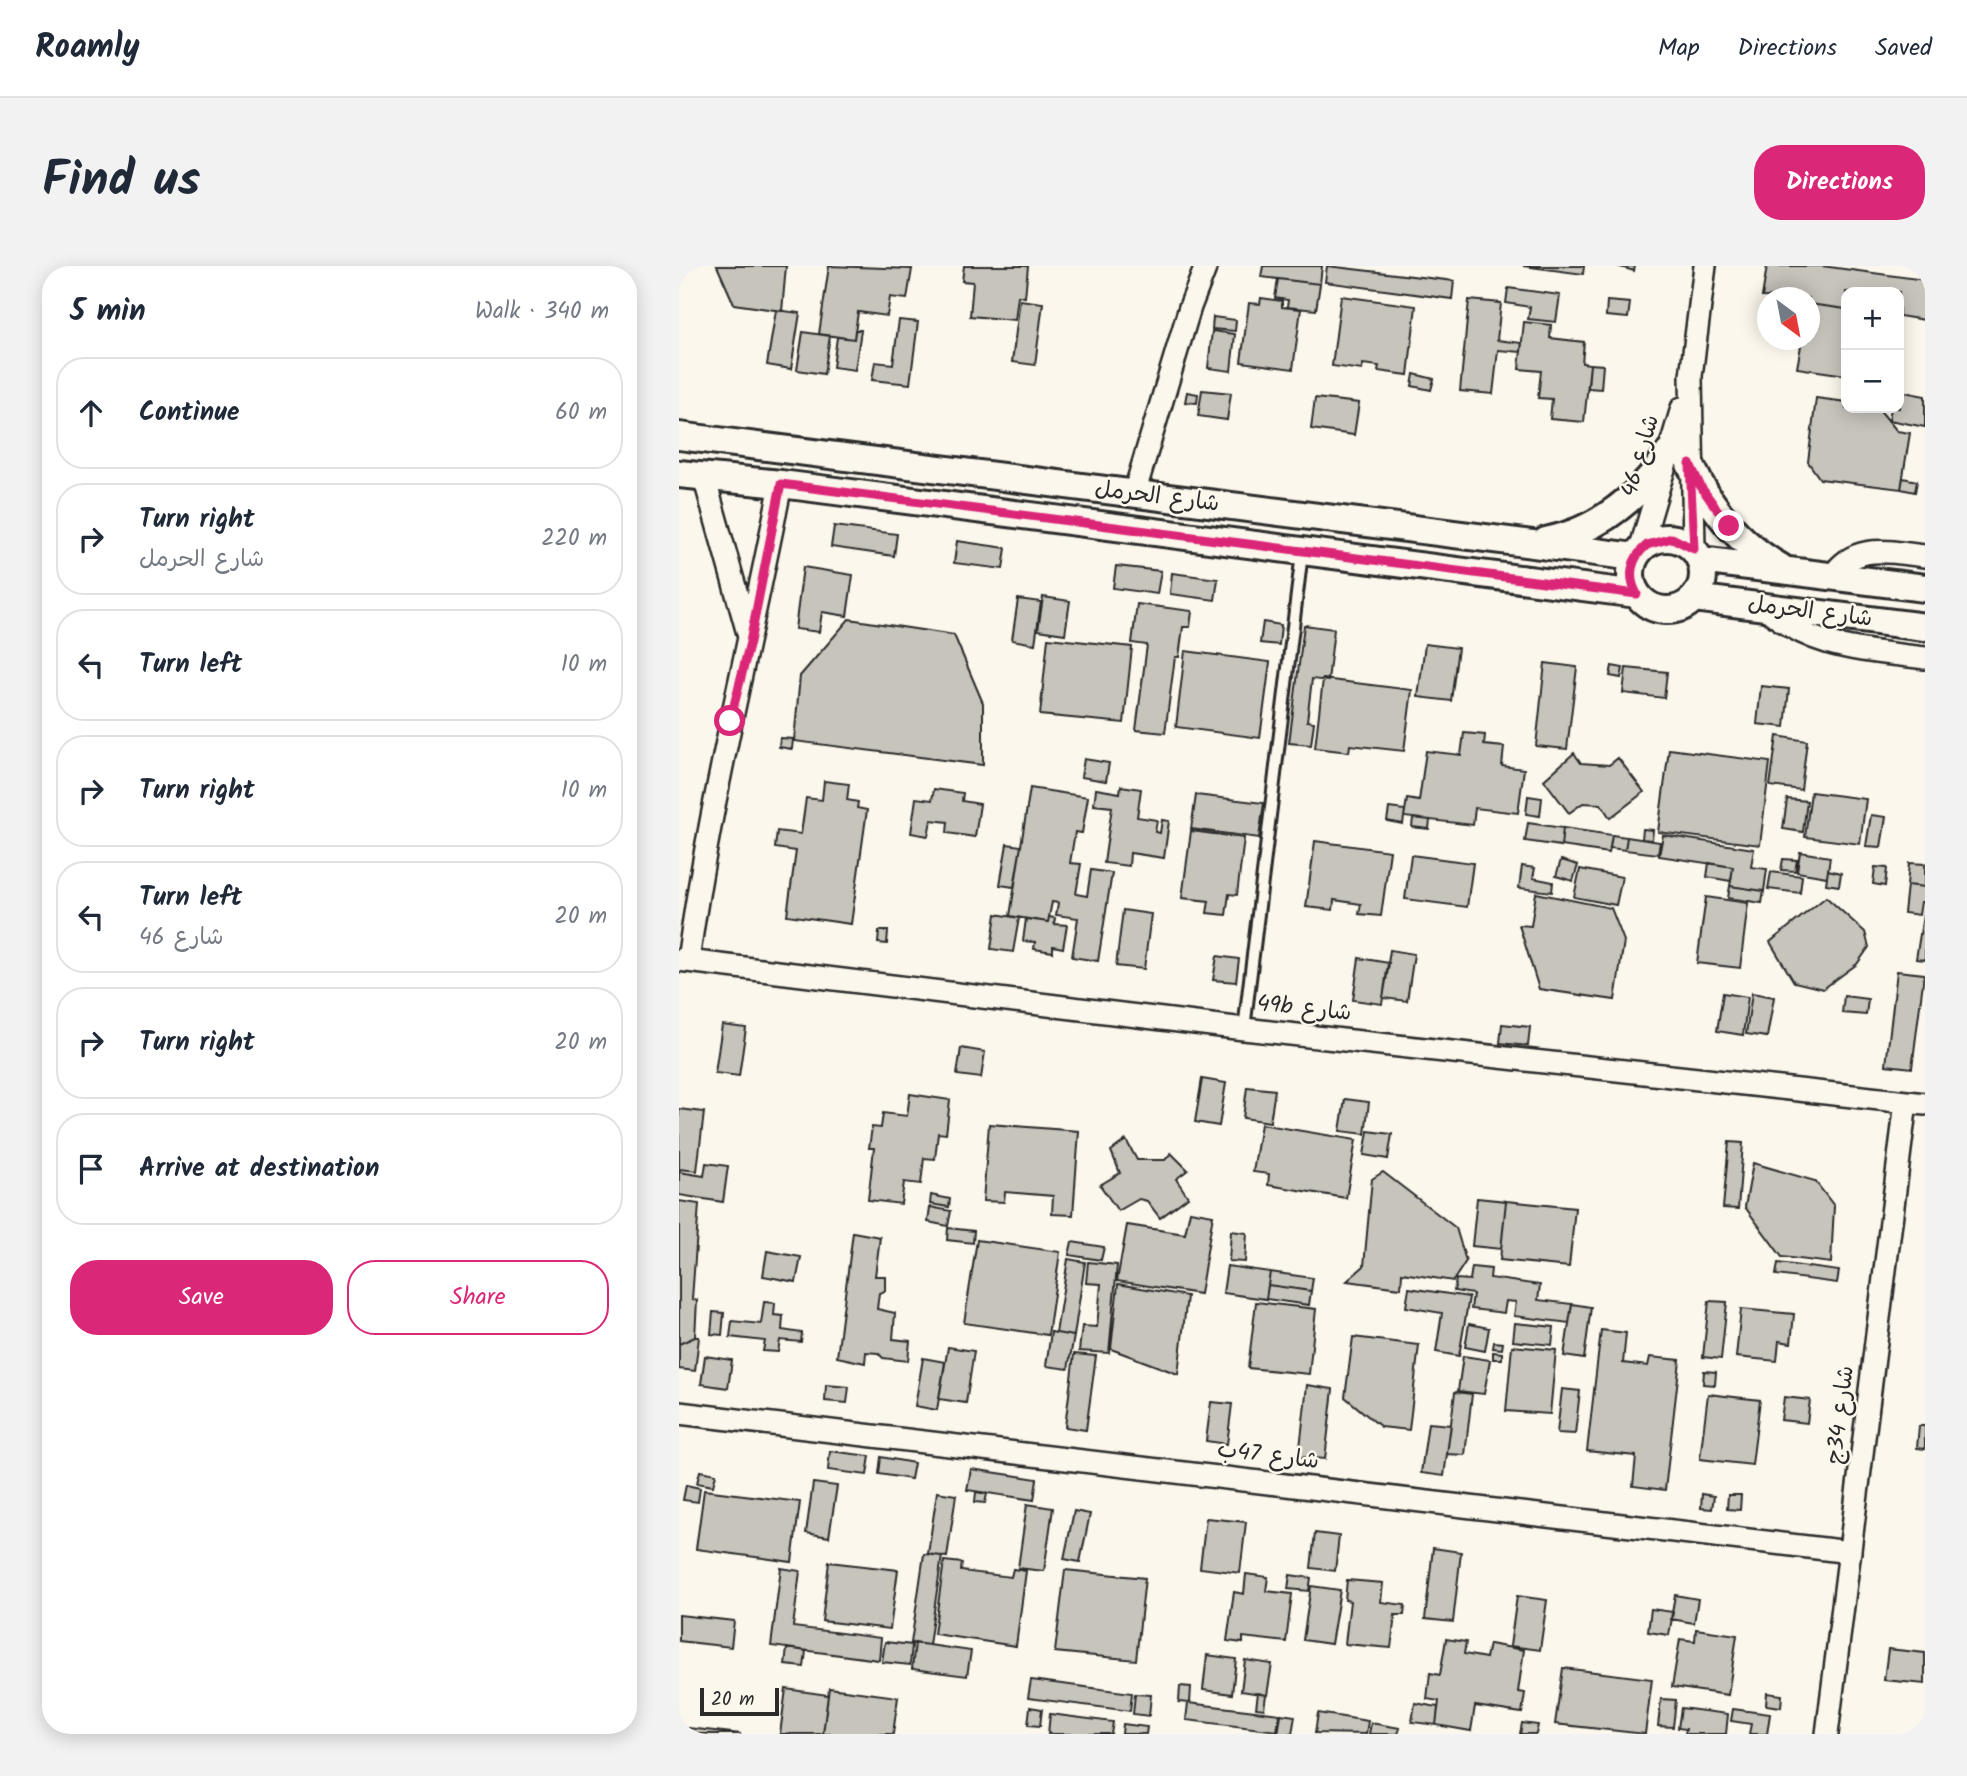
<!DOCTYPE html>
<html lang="en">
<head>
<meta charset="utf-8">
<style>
  body { margin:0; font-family:Kalam,"Playpen Sans Arabic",sans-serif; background:#f2f2f3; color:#1f2937 }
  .controls { position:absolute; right:21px; top:21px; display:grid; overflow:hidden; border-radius:14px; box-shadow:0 4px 18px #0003 }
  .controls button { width:63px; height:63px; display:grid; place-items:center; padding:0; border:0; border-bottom:2px solid #e0e1e3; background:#fff; color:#1f2937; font:35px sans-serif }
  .compass { position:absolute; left:1078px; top:21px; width:63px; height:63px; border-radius:50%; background:#fff; box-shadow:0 4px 18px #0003; rotate:148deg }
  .scale { position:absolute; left:21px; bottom:18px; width:79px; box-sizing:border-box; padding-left:7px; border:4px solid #2b2b2b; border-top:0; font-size:19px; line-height:24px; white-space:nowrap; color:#2b2b2b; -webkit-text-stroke:5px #fbf7ec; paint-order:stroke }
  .stop { position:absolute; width:21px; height:21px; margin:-16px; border:5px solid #db2777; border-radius:50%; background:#fff }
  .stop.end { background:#db2777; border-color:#fff; box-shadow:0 2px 7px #0008 }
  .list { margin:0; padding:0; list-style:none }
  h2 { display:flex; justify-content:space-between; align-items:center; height:91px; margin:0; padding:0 28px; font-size:30px }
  h2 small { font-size:23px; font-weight:400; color:#747a83 }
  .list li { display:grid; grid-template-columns:46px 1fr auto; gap:21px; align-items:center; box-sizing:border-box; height:112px; margin:0 14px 14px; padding:0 14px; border:2px solid #e0e1e3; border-radius:28px }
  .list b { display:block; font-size:26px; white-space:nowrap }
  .list p { margin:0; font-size:23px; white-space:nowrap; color:#747a83 }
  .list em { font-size:23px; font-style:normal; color:#747a83 }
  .actions { display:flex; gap:14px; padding:21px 28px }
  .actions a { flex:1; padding:16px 0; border:2px solid #db2777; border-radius:28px; text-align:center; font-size:24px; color:#db2777 }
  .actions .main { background:#db2777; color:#fff }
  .icon { flex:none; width:38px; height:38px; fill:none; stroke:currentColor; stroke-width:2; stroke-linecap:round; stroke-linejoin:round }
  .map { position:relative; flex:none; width:1246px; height:1468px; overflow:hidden; border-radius:28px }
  header { display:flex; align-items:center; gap:42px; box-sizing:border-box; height:98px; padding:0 35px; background:#fff; border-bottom:2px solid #e0e1e3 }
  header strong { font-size:33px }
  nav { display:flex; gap:38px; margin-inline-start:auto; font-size:24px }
  .intro { display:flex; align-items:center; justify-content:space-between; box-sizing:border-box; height:168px; padding:0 42px }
  h1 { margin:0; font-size:49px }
  .button { padding:18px 32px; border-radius:28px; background:#db2777; color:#fff; font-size:24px; font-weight:700 }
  main { display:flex; gap:42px; padding:0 42px }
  aside { flex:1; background:#fff; border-radius:28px; box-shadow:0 4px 18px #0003 }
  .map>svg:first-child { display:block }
  .building { fill:#c7c4bc; stroke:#2b2b2b; stroke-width:2 }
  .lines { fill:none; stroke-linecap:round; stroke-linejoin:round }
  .service-casing { stroke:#2b2b2b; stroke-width:16 }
  .minor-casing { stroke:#2b2b2b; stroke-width:26 }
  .tertiary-casing { stroke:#2b2b2b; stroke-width:32 }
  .service { stroke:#fbf7ec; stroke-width:10 }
  .minor { stroke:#fbf7ec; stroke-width:21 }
  .tertiary { stroke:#fbf7ec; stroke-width:26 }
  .route { stroke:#db2777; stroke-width:9 }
  .labels { text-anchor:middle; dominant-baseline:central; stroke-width:5; stroke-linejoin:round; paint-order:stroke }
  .street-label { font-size:23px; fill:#2b2b2b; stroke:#fbf7ec }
</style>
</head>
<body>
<header>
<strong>Roamly</strong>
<nav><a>Map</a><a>Directions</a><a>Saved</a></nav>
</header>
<div class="intro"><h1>Find us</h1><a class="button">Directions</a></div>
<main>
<aside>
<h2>5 min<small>Walk · 340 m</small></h2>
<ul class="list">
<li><svg class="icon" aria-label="ahead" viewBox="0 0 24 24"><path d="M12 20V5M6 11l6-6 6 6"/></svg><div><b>Continue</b></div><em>60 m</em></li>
<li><svg class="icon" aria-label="right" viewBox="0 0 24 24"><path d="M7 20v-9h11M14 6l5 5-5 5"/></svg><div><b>Turn right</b><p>شارع الحرمل</p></div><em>220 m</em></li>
<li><svg class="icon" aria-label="left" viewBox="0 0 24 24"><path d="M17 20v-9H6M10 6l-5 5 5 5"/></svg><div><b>Turn left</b></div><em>10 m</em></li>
<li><svg class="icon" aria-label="right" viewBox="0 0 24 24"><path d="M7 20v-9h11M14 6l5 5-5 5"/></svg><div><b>Turn right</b></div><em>10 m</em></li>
<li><svg class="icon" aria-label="left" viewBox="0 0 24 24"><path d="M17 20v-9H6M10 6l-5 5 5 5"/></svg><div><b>Turn left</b><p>شارع 46</p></div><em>20 m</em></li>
<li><svg class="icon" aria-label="right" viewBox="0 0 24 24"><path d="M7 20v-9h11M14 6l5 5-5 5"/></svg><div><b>Turn right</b></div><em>20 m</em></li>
<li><svg class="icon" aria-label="arrive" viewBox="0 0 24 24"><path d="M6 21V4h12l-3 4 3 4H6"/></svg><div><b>Arrive at destination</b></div></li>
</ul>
<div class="actions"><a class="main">Save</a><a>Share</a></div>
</aside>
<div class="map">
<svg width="1246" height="1468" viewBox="0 0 1246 1468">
  <rect width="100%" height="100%" fill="#fbf7ec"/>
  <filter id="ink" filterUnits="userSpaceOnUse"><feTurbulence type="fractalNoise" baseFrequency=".0143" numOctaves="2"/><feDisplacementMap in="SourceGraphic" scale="14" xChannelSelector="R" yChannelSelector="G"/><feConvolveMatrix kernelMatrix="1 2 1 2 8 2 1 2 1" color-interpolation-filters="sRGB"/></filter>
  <g filter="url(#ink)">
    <!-- building -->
    <path class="building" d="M38,0H107L103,45L55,38Z
      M150,0L233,3L228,33L211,31L208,50L179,46L175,73L140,68Z
      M285,0H349L346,31L339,30L336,54L291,50L294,16L283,15Z
      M584,0H643L641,18L582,11Z
      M648,0L775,15L773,33L646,16Z
      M844,0H905L904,8Z
      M938,0H956L955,5Z
      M1088,0H1143L1246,14V54L1220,50V26H1167V43L1130,38V32L1083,31Z
      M599,13L641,18L637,44L608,41L609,34L596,32Z
      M829,22L881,29L877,56L849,53L851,41L827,37Z
      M662,30L737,40L729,109L699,105L700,100L684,98L683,104L653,100Z
      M582,32L603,35V41L622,43L614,103L562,96L570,37L581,38Z
      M341,34L364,37L356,99L333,96Z
      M790,34L822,37L818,74L843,77L842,86L819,84L814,128L781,125Z
      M928,35L951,37L949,52L927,50Z
      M1130,38L1167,43V109L1118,102L1123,74H1130Z
      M97,44L121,47L112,103L88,99Z
      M534,51L557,54L556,65L533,63Z
      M220,54L239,56L231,118L193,114L196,96L214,98Z
      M845,56L872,59L871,72L905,76L903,97L911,98L905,156L871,153L873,133L859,132L862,105L840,103Z
      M176,64H182L176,104L154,101L158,71L175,73Z
      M533,65L556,68L552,105L529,102Z
      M124,66L151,70L145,108L118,104Z
      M911,98L924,99L922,123L909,122Z
      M735,108L755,113L752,124L733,120Z
      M523,124L552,127L548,154L519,150Z
      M1220,125L1246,130V161L1210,154L1212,142H1220Z
      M508,126L519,128L518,137L506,136Z
      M636,132L680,137L675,169L632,163Z
      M1137,132L1167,136V142H1199L1218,165L1231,167L1222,223L1141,213L1129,196Z
      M1224,212L1238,215L1236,226L1222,223Z
      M155,260L218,268L215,290L152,281Z
      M278,275L327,282L324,303L275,297Z
      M437,300L482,305L478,328L434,322Z
      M124,301L174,309L168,350L143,346L140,366L116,363Z
      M493,307L539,313L536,334L491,328Z
      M364,331L391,335L386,368L359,364Z
      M339,333L362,336L356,378L333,374Z
      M458,338L513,345L511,361H504L500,391H496L486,467L457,464L468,379L453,377Z
      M170,353L275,369L304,437V499L115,475L121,410Z
      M584,356L602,359L600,379L581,377Z
      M625,359L655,363L649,415L633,413L628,455L635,456L632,479L610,477Z
      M369,372L453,381L445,457L361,449Z
      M746,378L779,382L772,435L739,431Z
      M506,385L591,396L581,472L497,461Z
      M866,397L898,401L888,483L857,480Z
      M933,400L944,402L942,412L931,410Z
      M947,402L988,406L985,432L944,427Z
      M644,413L733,424L725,485L671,479L670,486L636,482Z
      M1082,420L1110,423L1106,461L1078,458Z
      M785,467L806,469L805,479L825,481L823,500L845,503L839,547L796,542L794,559L725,551L728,533L740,535L747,485L782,489Z
      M1098,470L1128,475L1122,524L1091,520Z
      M101,472L114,473L113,483L100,481Z
      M990,483L1091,496L1081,579L979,566Z
      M895,487L902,497L930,499L939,492L965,526L931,552L922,538L904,537L890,547L865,514Z
      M405,493L430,497L427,515L402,511Z
      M145,515L170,518L168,534L179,536L178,542L188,544L172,658L108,649L117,585L96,582L98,565L122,568L127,532L143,534Z
      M442,520L462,523L458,551L478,554L476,566L481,567L483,554L490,555L485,592L451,587L450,600L425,597L433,541L415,539L417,523L441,527Z
      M351,522L409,531L403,567L396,566L391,597L402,598L397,628L408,630L412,604L433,607L419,695L393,691L399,652L377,649L379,637L373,636L369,656L331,650Z
      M255,523L284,527L283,535L301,538L296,571L268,567L269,556L252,554L249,570L232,567L237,532L253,534Z
      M1132,526L1187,533L1181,578L1126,571Z
      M517,529L585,537L580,572L512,563Z
      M849,530L863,532L861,550L847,548Z
      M1108,533L1128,535L1124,566L1104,563Z
      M710,542L726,544L724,558L708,555Z
      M1192,549L1207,551L1202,581L1187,580Z
      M734,552L751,554L750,563L733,561Z
      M849,557L884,562L882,580L846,575Z
      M884,562L933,569L930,587L882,580Z
      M964,563L974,564L973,574L963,573Z
      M512,565L565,572L558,629L550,628L547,649L528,647L530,635L503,632Z
      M933,569L948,571L946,584L931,582Z
      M984,569L1075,583L1072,601L1088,603L1085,625L1051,620L1054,601L980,590Z
      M948,571L981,576L979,588L946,584Z
      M636,575L711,585L702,650L680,648L682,638L655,634L654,644L627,641Z
      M328,578L342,580L335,621L321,619Z
      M1121,586L1151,591L1148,611L1118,606Z
      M732,589L794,597L788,641L726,633Z
      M1104,593L1118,594L1116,605L1102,604Z
      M882,594L899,599L894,615L877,610Z
      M1030,597L1054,601L1052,615L1028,611Z
      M1230,597L1246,598V621L1228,619Z
      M843,600L856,602L854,612L874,616L873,626L840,622Z
      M1196,601L1208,602L1206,620L1194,618Z
      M901,603L943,611L937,639L895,631Z
      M1149,604L1162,607L1160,620L1147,618Z
      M1092,606L1123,610L1121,627L1089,623Z
      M1228,619L1246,621V636H1242L1240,649L1225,647Z
      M1051,620L1085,625L1083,637L1049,632Z
      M857,627L932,642L945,675L936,734L860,723L840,659L852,660Z
      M1027,631L1069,637L1061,702L1018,697Z
      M1147,631L1186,666L1190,681L1178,698L1144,723L1115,716L1091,676Z
      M1245,643H1246V694L1237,693Z
      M444,644L472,648L465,703L437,700Z
      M317,648L340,652L334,686L312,683Z
      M370,651L376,652L375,658L388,659L384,682L374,680V686L355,683L356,676L344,675L347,653L369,656Z
      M200,665H209L208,678L199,677Z
      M711,684L735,688L728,735L704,732Z
      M538,690L560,693L557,716L534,714Z
      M680,692L710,697L703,738L674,734Z
      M1218,705L1245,708L1233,802L1207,799Z
      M1044,727L1069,731L1064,769L1038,765Z
      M1073,727L1095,731L1088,771L1067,768Z
      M1165,730L1189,733L1187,749L1163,747Z
      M823,758L851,761L849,780L821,777Z
      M43,759L67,762L60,810L36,807Z
      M282,782L306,786L302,812L278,809Z
      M523,813L547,817L540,860L516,856Z
      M568,821L596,824L591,856L564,852Z
      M231,828L271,834L267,868L259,867L256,893L245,892L242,918L225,916L222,938L189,934L195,882H190L193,861L202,862L204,847L228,850Z
      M666,833L690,836L686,868L661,865Z
      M0,843L25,846L18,905L0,903Z
      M310,858L400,865L394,949L373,948L374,930L326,926L325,936L304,935Z
      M582,858L677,874L667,932L589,919L590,908L574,906Z
      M689,865L713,868L709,893L685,889Z
      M447,874L458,894H486L492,887L509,904L497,913L509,931L481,952L468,935L460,933L439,945L421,919L441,907L432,885Z
      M1050,876L1064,877L1059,943L1044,942Z
      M27,897L49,900L44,936L0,929V906L25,910Z
      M1074,897L1136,915L1155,940L1152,997L1103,991L1066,941Z
      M704,906L777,962L787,995L774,1015L723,1007L722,1022L668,1015L685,1000L693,913Z
      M252,929L271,933L270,941L251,938Z
      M798,932L827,935L822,983L793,980Z
      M0,935L20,938L13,1033L18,1034L16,1071L0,1078Z
      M827,935L896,942L890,1001L821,994Z
      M251,941L272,945L269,960L249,956Z
      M511,945L534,949L521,1028L438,1015L448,959L506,968Z
      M269,962L295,965L294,977L268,974Z
      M552,965L568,967L566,996L550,995Z
      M174,966L201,971L196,1010H206V1025L200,1027L198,1043L216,1047L214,1073L231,1075L229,1095L204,1092L199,1087L187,1086L186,1097L158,1091Z
      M298,974L381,986L369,1069L285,1057Z
      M393,976L425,981L422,994L390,989Z
      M88,985L122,991L117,1016L84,1010Z
      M389,993L406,996L395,1070L377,1067Z
      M409,996L438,999L430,1087L400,1085L403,1060L418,1061L422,1018L407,1017Z
      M1099,997L1160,1005L1158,1017L1097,1009Z
      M548,1000L591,1006L587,1033L544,1027Z
      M793,1001L812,1003L811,1012L861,1019L859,1034L893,1038L890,1057L835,1050L837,1036L827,1035L825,1047L792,1043L794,1028L775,1025L777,1013L791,1014Z
      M591,1006L634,1012L632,1025L589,1019Z
      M439,1018L508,1030L499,1108L432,1083Z
      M589,1019L632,1025L630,1039L587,1033Z
      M730,1022L790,1031L780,1090L757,1086L763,1047L727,1041Z
      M1030,1035L1048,1036L1042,1093L1024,1091Z
      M85,1036L96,1037L95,1049L104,1050L103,1064L123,1067L122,1076L101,1074L99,1086L84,1085L86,1075L51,1071L53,1055L82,1058Z
      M577,1036L637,1043L630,1108L569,1102Z
      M893,1038L912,1041L905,1093L885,1090Z
      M1062,1043L1115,1048L1112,1077L1100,1075L1098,1095L1057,1091Z
      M34,1046L45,1047L43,1069L32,1068Z
      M836,1057L875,1061L873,1079L834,1075Z
      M790,1058L810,1062L806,1085L786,1081Z
      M922,1064L947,1067L944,1097L969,1100L971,1091L1001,1094L986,1224L954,1220L957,1190L908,1185Z
      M372,1066L395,1070L389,1103L367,1100Z
      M16,1071H20L16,1105L0,1103V1078Z
      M674,1071L740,1079L730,1164L702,1161L666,1131Z
      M815,1076L824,1077L823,1083L814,1082Z
      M833,1080L877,1084L871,1148L827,1145Z
      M269,1081L295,1085L287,1137L260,1133Z
      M814,1086L823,1087V1093H814Z
      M395,1088L417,1090L407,1164L386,1161Z
      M26,1090L53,1094L49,1122L22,1118Z
      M784,1090L811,1094L805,1128L779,1125Z
      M244,1092L266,1096L258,1144L236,1140Z
      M1025,1105L1037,1106L1036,1119L1024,1118Z
      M147,1119L170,1121L168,1137L146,1135Z
      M628,1119L654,1123L646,1193L620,1191Z
      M883,1123L901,1125L896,1168L878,1167Z
      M776,1126L793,1128L786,1189L768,1188Z
      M1029,1128L1081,1134L1073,1199L1021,1193Z
      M1105,1131L1131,1134L1128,1157L1102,1154Z
      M532,1136L553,1138L548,1178L527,1175Z
      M749,1157L772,1159L765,1210L742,1207Z
      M1240,1160H1246V1183L1238,1182Z
      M151,1185L191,1190L188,1209L149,1204Z
      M202,1191L235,1197L232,1213L200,1208Z
      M292,1203L358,1213L355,1234L288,1224Z
      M21,1205L37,1208L34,1220L18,1217Z
      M134,1217L158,1220L150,1271L127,1267Z
      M7,1219L21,1222L19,1236L4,1234Z
      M25,1224L121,1236L113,1296L17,1283Z
      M258,1226L277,1229L268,1291L249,1288Z
      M297,1226L308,1228L306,1237L296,1236Z
      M1023,1228L1035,1230L1033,1243L1022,1242Z
      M1049,1229H1062L1061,1244L1048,1243Z
      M348,1238L374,1242L365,1305L339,1302Z
      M395,1245L411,1248L401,1296L385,1293Z
      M527,1252L567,1256L561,1307L521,1302Z
      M636,1267L660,1270L656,1305L632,1302Z
      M754,1282L782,1286L774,1356L746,1353Z
      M245,1288L263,1290L250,1379L232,1377Z
      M265,1295L283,1297L282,1305L332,1311L334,1303L347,1305L337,1380L255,1368Z
      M150,1296L219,1304L211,1363L143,1355Z
      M102,1302L121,1305L114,1361L202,1372L200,1394L92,1380Z
      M386,1304L466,1312L457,1394L376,1386Z
      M567,1308L589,1311L587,1325L613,1328L607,1376L564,1371V1377L548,1375L555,1326L565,1328Z
      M611,1309L632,1312L630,1325L609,1323Z
      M668,1314L704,1317L702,1336L726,1339L725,1349H716L712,1382L666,1378L671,1335L666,1334Z
      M632,1320L661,1324L652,1378L624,1374Z
      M996,1329L1019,1333L1015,1357L992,1353Z
      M838,1330L868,1334L861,1384L831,1380Z
      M972,1343L994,1346L990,1369L969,1366Z
      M0,1349L55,1355L52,1381L0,1375Z
      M1017,1363L1058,1369L1049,1429L993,1421L1001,1373L1016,1375Z
      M767,1373L787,1376L785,1388L807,1392L810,1378L845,1384L839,1426L846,1427L843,1447L796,1440L792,1465L757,1459L760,1435L748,1433L751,1407L761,1409Z
      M206,1376L233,1379L231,1399L203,1396Z
      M236,1377L292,1385L288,1410L233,1403Z
      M108,1382L127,1385L125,1401L106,1399Z
      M1209,1383L1246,1387V1418L1205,1414Z
      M528,1389L557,1393L553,1428L524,1424Z
      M566,1394L593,1398L588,1429L562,1425Z
      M884,1402L973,1413L966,1468L876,1458Z
      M352,1414L453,1427L451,1445L349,1432Z
      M501,1420L512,1421L511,1437L500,1436Z
      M150,1422L219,1431L214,1468H144Z
      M107,1423L149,1429L144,1468H101Z
      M579,1427L587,1429L585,1443L577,1442Z
      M1088,1427L1103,1429L1102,1441L1087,1439Z
      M456,1428L472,1429L470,1450L454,1448Z
      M982,1433L997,1434L994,1461L979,1460Z
      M509,1437L601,1448L598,1465L507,1454Z
      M736,1437L759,1441L757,1459L733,1456Z
      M351,1441L363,1443L361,1460L349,1459Z
      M1002,1442L1049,1448L1047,1468H1006L1007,1463L999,1462Z
      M1054,1443L1091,1448L1088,1468H1070L1072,1458L1052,1455Z
      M639,1447L689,1455L687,1468L636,1467Z
      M371,1448L434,1456L432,1468H369Z
      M602,1448L616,1450L613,1468H599Z
      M692,1457L721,1462L719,1468H690Z
      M843,1457L859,1459L857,1468H841Z
      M444,1458L468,1461L467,1468H443Z
      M9,1462L62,1468H8Z"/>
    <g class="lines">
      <defs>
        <path id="service" d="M565,763L623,287"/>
        <path id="minor" d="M25,211L70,371
          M455,228L511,41L527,0
          M1015,283L1012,110L1026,0
          M961,284L1003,142
          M1153,311C1175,276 1210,286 1246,290
          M1086,341C1131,384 1187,384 1246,392
          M0,694L565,763L1246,838
          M9,695C31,534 71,377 102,218
          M0,1147L1171,1286
          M1148,1468L1227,836"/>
        <path id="tertiary" d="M0,170L956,291
          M1011,198C1031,242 1059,277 1101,301
          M0,208L102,218L958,328
          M952 308a36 36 0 1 1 72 0a36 36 0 1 1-72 0Z
          M867,275C922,264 962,229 992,184
          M1021,294L1246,322
          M1015,332L1246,361"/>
      </defs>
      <!-- service casing -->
      <use href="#service" class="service-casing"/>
      <!-- minor casing -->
      <use href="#minor" class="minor-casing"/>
      <!-- tertiary casing -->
      <use href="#tertiary" class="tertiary-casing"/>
      <!-- service -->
      <use href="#service" class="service"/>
      <!-- minor -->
      <use href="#minor" class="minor"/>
      <!-- tertiary -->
      <use href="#tertiary" class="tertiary"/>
    </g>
  </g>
  <g class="lines" filter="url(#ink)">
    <!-- route -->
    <path class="route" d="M51,455L71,376L102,218L958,328C948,310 952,292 968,279L993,272L1015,283L1011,198L1022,221L1050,260"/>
  </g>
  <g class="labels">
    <!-- street labels -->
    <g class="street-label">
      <text transform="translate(962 190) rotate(-74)">شارع 46</text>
      <text transform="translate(478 231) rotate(7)">شارع الحرمل</text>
      <text transform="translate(1131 346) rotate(7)">شارع الحرمل</text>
      <text transform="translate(625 743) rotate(6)">49b شارع</text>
      <text transform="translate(1162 1149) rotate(-83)">شارع 34ج</text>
      <text transform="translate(589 1190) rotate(7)">شارع 47ب</text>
    </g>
  </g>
</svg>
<div class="controls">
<button>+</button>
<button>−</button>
</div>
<svg class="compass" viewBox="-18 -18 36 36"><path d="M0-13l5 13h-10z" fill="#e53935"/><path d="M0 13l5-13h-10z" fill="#747a83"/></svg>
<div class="scale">20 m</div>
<div class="stop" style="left:51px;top:455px"></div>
<div class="stop end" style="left:1050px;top:260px"></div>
</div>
</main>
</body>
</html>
